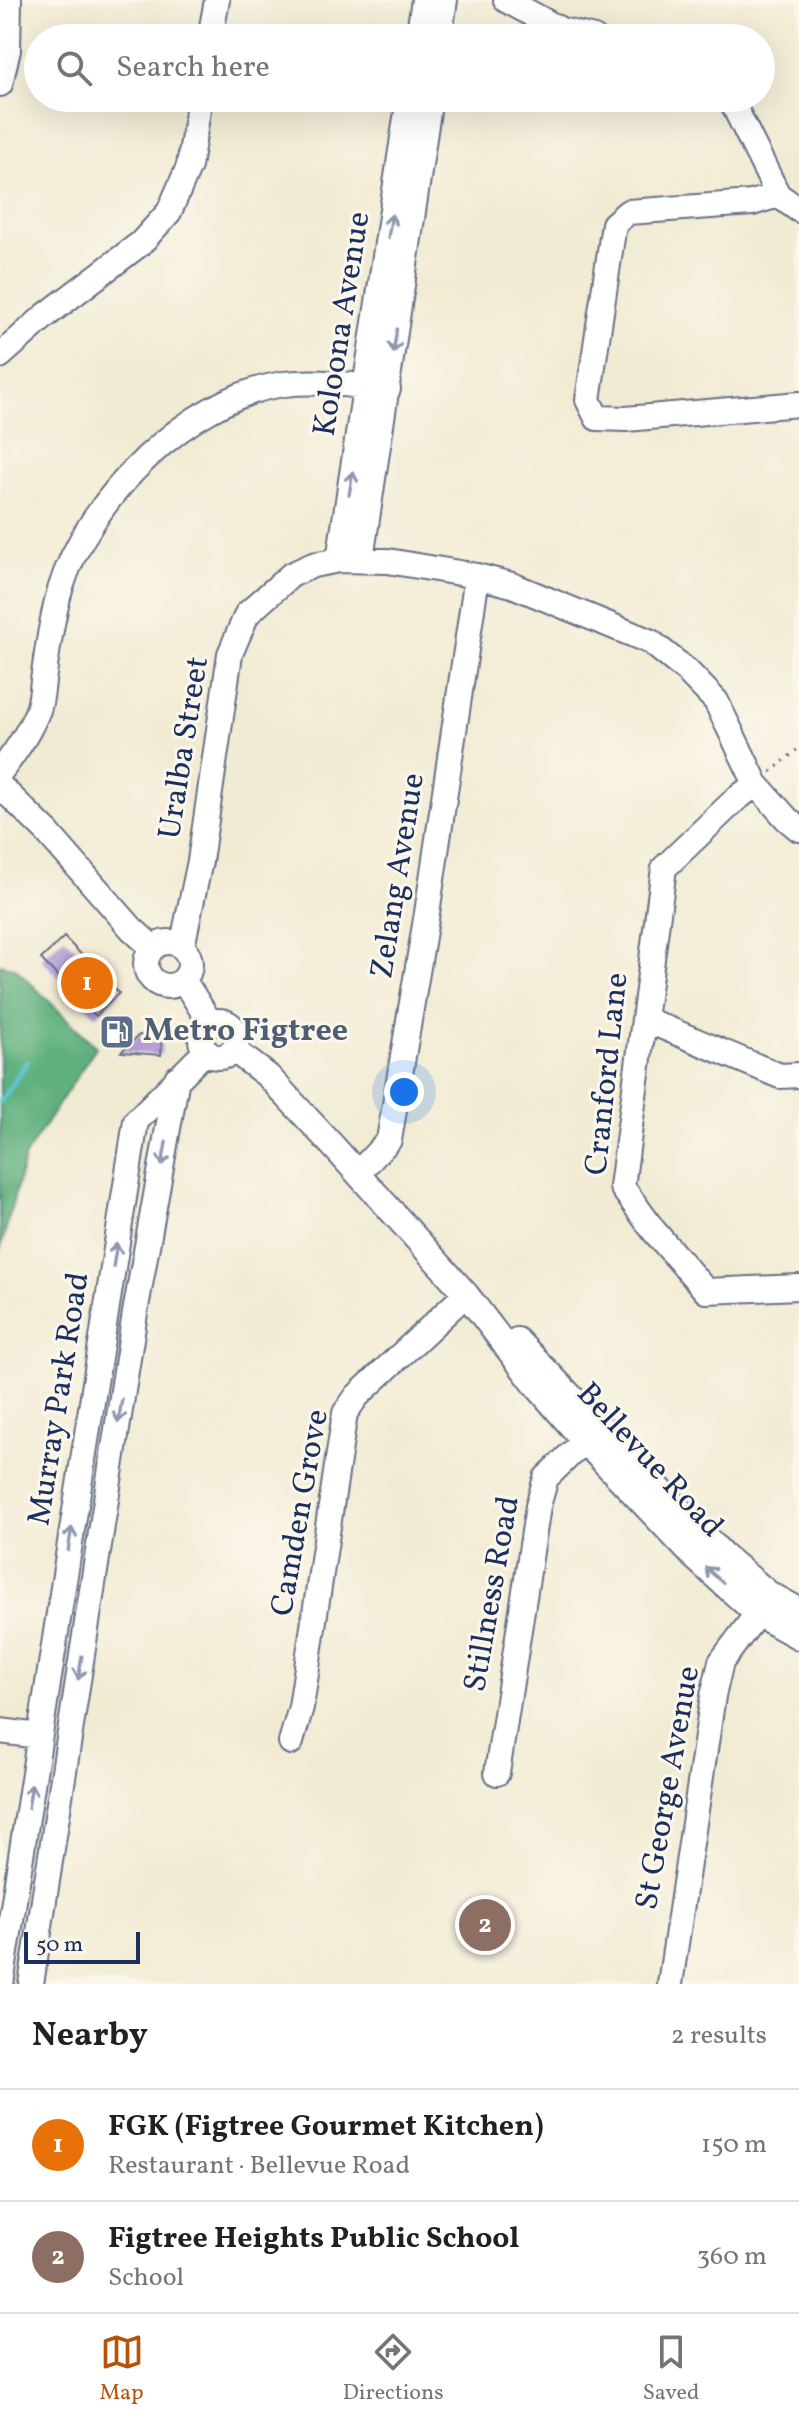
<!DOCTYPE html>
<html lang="en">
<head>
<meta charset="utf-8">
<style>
  body { margin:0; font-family:Vollkorn,serif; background:#f6f6f6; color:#202124 }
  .scale { position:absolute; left:24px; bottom:20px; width:116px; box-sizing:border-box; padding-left:8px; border:4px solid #1b2f5e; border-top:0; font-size:22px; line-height:28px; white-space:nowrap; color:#1b2f5e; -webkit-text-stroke:6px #fbf7ec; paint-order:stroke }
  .you { position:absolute; left:404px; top:1092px; width:28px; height:28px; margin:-20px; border:6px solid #fff; border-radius:50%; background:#1a73e8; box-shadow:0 0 0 12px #1a73e833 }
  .badge { display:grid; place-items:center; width:52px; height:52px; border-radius:50%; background:#b45309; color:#fff; font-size:26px; font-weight:700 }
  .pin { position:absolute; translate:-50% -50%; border:4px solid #fff; box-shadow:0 2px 8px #0006 }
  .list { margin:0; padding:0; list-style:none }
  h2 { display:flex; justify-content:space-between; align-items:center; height:104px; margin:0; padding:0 32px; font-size:34px }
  h2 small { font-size:26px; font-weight:400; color:#757577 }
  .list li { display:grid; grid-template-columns:52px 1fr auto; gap:24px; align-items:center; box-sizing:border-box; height:112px; padding:0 32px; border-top:2px solid #e0e0e0 }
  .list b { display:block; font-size:30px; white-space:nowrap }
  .list p { margin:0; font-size:26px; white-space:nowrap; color:#757577 }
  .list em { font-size:26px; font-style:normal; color:#757577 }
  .icon { flex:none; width:44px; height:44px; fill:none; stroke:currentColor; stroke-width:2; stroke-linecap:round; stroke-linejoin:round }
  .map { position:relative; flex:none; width:799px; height:1984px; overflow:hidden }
  .search { position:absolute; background:#fff; box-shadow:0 8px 32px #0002; left:24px; right:24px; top:24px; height:88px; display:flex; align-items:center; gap:20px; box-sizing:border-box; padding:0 28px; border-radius:44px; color:#757577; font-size:30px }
  .sheet { height:328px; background:#fff }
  nav { display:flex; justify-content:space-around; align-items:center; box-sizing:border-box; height:112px; border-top:2px solid #e0e0e0; background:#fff; font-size:22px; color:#757577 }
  nav a { display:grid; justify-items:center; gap:4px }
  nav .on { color:#b45309 }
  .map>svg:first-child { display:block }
  .forest { fill:#60b07d; stroke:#3e706e; stroke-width:2 }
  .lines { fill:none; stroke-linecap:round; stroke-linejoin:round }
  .stream { stroke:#5ec8d7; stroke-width:5 }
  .building { fill:#b29cd6 }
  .minor-casing { stroke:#667187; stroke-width:28 }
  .path { stroke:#667187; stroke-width:3; stroke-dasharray:2 6; stroke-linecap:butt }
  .minor { stroke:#fff; stroke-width:24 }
  .oneway { stroke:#8d97ae }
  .labels { text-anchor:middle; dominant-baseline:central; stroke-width:6; stroke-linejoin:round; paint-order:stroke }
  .street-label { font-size:32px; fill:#1b2f5e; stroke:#fbf7ec }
  .service-label { font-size:32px; font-weight:bold; fill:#4e5e75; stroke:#fbf7ec; text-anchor:start }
</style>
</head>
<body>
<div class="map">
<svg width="799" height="1984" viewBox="0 0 799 1984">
  <rect width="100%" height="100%" fill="#fbf7ec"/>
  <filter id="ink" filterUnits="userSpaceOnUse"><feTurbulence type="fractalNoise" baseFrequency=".0125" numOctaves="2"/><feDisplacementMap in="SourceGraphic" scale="16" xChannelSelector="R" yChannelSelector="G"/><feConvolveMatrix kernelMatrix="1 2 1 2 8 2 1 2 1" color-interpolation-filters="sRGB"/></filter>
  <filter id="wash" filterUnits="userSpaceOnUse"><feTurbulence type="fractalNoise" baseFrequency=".006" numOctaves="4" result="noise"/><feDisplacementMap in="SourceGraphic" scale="32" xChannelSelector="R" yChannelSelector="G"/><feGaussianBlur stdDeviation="1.8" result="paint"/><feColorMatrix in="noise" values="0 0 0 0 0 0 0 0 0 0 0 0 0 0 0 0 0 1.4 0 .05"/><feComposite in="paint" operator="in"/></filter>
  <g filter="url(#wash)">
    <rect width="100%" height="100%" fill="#f2ebd3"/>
    <!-- forest -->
    <path class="forest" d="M0,964L15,968L96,1047L25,1156L0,1251Z"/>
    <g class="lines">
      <!-- stream -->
      <path class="stream" d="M0,1102L27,1062"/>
    </g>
    <g id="blocks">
      <!-- building -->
      <path class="building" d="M64,937L119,993L96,1016L41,959Z
        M139,1035L162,1036L161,1055L121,1052Z"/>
    </g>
  </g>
  <g filter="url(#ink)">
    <use href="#blocks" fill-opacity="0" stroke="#667187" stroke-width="2"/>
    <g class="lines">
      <defs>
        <path id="minor" d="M506,0L561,30L594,38
          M210,38L217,0
          M418,38L424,0
          M439,38L445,0
          M0,84L8,50L9,0
          M730,98L778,195L799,210
          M778,195L752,203L628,212L614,224L588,400L597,418L626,419L799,404
          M0,356L45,316L141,243L169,212L189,166L200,98
          M361,559L430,98
          M339,560L409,98
          M0,772C15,753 29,733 38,710C42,699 42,685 44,674C48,645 52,617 60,590C87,500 188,397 284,384C318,380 354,385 388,389
          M756,784L735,800L664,868L622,1187L654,1231L706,1291L799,1287
          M0,786L47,832L132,929L153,948
          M146 964a22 22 0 1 1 44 0a22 22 0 1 1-44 0Z
          M182,947L200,861L230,654L247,614L291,575L313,565L339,560L388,561L477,576L512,585L651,642L687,671L716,701L756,784L787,819L799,829
          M184,981L211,1024
          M644,1019L780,1076L799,1075
          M201 1039a18 18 0 1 1 36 0a18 18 0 1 1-36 0Z
          M235,1051L268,1076L333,1146L466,1294L534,1383L584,1441L694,1557L757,1614L799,1637
          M358,1173L389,1140L427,913L477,576
          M517,1340L723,1555L768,1593L799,1610
          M0,1731L39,1736
          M291,1742L301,1707L345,1413L357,1396L466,1294
          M497,1773L538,1506L546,1478L584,1441
          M1,1984L136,1121L206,1051
          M31,1984L135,1313L177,1078
          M670,1984L713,1696L721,1662L757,1614"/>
      </defs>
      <!-- minor casing -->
      <use href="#minor" class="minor-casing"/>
      <!-- path -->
      <path class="path" d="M771,772L799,748"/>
      <!-- minor -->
      <use href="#minor" class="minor"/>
    </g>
    <!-- one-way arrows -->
    <defs><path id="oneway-shaft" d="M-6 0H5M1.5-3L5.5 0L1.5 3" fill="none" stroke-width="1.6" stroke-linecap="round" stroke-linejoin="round" transform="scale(2)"/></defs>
    <g class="oneway">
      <use href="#oneway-shaft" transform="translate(390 226) rotate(-81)"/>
      <use href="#oneway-shaft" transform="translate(395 341) rotate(98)"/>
      <use href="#oneway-shaft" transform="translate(351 483) rotate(-81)"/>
      <use href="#oneway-shaft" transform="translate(164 1154) rotate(100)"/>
      <use href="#oneway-shaft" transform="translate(115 1255) rotate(-81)"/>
      <use href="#oneway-shaft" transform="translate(120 1411) rotate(99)"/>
      <use href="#oneway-shaft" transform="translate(70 1539) rotate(-81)"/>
      <use href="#oneway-shaft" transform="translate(714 1575) rotate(-138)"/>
      <use href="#oneway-shaft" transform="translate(80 1668) rotate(99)"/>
      <use href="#oneway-shaft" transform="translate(30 1796) rotate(-81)"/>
    </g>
  </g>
  <!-- icons -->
  <defs>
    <symbol id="fuel-square" viewBox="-11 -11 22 22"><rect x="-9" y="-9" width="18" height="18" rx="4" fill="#5c6f8a" stroke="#fbf7ec"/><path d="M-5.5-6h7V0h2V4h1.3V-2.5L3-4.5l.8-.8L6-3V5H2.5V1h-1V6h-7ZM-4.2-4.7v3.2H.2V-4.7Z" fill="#fff"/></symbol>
  </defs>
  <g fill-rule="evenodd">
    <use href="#fuel-square" x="97" y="1012" width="40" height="40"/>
  </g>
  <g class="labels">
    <!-- street labels -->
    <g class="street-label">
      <text transform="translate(343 324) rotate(-81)">Koloona Avenue</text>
      <text transform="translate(185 748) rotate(-81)">Uralba Street</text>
      <text transform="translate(399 876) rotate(-81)">Zelang Avenue</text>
      <text transform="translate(608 1074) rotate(-84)">Cranford Lane</text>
      <text transform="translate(60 1399) rotate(-81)">Murray Park Road</text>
      <text transform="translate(649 1461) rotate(47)">Bellevue Road</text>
      <text transform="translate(301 1513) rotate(-80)">Camden Grove</text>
      <text transform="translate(493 1594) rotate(-80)">Stillness Road</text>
      <text transform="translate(669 1788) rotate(-80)">St George Avenue</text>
    </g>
    <!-- service labels -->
    <g class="service-label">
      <text x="143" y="1032">Metro Figtree</text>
    </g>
  </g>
</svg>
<div class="scale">50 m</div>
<div class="you"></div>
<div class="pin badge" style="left:87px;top:983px;background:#e8710a">1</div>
<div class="pin badge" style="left:485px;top:1925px;background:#8d6e63">2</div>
<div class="search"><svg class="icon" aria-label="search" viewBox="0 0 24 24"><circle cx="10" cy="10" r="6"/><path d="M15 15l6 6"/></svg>Search here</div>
</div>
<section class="sheet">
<h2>Nearby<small>2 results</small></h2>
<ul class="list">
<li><span class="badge" style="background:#e8710a">1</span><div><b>FGK (Figtree Gourmet Kitchen)</b><p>Restaurant · Bellevue Road</p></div><em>150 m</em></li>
<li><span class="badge" style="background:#8d6e63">2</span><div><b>Figtree Heights Public School</b><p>School</p></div><em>360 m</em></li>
</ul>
</section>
<nav>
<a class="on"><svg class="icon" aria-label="map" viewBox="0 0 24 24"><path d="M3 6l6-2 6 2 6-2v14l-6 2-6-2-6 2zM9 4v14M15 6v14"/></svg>Map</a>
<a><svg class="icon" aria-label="directions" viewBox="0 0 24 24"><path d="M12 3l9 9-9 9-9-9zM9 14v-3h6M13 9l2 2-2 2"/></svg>Directions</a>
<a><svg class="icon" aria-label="saved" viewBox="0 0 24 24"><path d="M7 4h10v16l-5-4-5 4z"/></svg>Saved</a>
</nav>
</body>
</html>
